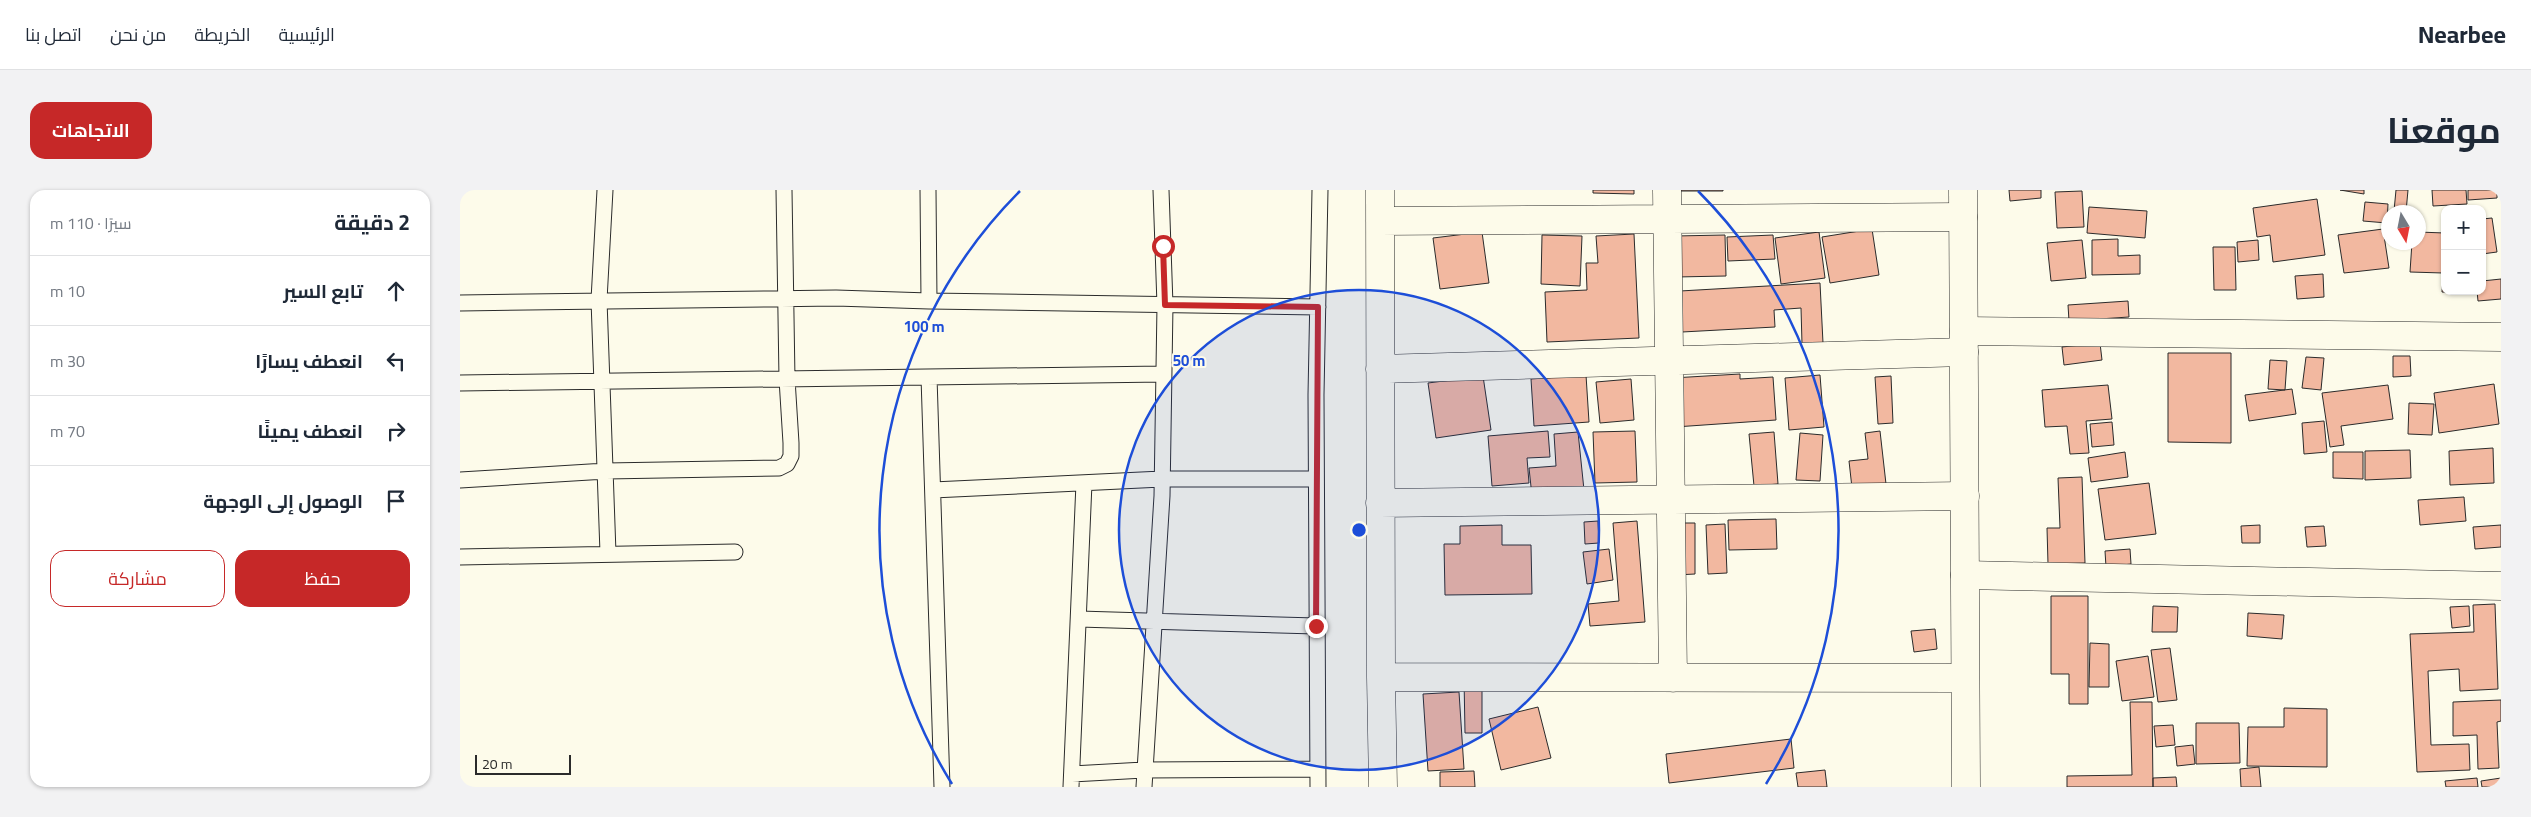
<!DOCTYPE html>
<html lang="ar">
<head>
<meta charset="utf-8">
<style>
  body { margin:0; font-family:Georgia,Cairo,serif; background:#f2f2f3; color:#1f2937; direction:rtl }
  .controls { position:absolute; right:15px; top:15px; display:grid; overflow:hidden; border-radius:10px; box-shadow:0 1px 4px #0004 }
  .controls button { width:45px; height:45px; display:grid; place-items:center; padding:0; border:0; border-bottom:1px solid #e0e1e3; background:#fff; color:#1f2937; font:25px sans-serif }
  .compass { position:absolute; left:1921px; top:15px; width:45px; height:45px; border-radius:50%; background:#fff; box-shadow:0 1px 4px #0004; rotate:170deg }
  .scale { position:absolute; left:15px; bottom:12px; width:96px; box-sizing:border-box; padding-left:5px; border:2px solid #2b2b2b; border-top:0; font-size:14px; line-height:18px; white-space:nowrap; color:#2b2b2b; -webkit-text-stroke:4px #fdfbea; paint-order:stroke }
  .stop { position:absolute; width:15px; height:15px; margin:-11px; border:4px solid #c62828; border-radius:50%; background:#fff }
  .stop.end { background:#c62828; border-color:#fff; box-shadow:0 1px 5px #0008 }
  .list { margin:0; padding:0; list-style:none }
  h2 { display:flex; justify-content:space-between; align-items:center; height:65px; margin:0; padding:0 20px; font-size:21px }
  h2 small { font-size:16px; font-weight:400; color:#747a83 }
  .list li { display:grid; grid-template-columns:32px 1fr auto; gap:15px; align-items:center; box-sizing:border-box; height:70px; padding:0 20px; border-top:1px solid #e0e1e3 }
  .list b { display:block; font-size:19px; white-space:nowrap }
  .list em { font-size:16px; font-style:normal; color:#747a83 }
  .actions { display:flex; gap:10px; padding:15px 20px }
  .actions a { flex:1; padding:11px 0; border:1px solid #c62828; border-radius:15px; text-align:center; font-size:18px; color:#c62828 }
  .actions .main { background:#c62828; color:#fff }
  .icon { flex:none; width:28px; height:28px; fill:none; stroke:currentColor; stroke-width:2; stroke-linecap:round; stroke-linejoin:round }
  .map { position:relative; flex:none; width:2041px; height:597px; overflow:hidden; direction:ltr; border-radius:15px }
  header { display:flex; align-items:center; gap:30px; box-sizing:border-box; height:70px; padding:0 25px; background:#fff; border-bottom:1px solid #e0e1e3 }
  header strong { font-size:24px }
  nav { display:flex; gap:28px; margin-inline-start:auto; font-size:18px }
  .intro { display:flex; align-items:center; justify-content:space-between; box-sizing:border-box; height:120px; padding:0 30px }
  h1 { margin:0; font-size:35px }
  .button { padding:12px 22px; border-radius:15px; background:#c62828; color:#fff; font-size:18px; font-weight:700 }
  main { display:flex; gap:30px; padding:0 30px }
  aside { flex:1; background:#fff; border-radius:15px; box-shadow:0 1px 4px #0004 }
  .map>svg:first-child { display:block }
  .building { fill:#f2b8a0; stroke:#2b2b2b }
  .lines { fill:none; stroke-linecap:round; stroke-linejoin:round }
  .lane-casing { stroke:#2b2b2b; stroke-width:17 }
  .street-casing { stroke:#2b2b2b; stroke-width:29 }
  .secondary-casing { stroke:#2b2b2b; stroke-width:29 }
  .lane { stroke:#fdfbea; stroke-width:15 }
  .street { stroke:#fdfbea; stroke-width:28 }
  .secondary { stroke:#fdfbea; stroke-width:28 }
  .route { stroke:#c62828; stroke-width:6 }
  .ring { fill:none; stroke:#1d4ed8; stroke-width:2.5 }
  .centre { fill:#1d4ed8; stroke:#fdfbea; stroke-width:2.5 }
  .ring-label { font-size:15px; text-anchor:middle; font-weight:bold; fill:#1d4ed8; stroke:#fdfbea; stroke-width:4; stroke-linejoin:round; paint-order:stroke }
</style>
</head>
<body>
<header>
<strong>Nearbee</strong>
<nav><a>الرئيسية</a><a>الخريطة</a><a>من نحن</a><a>اتصل بنا</a></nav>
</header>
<div class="intro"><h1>موقعنا</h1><a class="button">الاتجاهات</a></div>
<main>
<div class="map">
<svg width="2041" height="597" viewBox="0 0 2041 597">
  <rect width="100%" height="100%" fill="#fdfbea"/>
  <!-- building -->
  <path class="building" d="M1133,0H1174V4L1133,3Z
    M1215,0H1263V1H1215Z
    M1549,0H1581V8L1550,11Z
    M1880,0H1904V4Z
    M1936,0H1948L1946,22L1934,21Z
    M1972,0H2006L2007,14L1973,16Z
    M2008,0H2037V8L2008,10Z
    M1622,1L1624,37L1597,38L1595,2Z
    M1857,9L1865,65L1813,72L1810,45L1797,47L1793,18Z
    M1905,12L1928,14L1927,33L1903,31Z
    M1629,17L1687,21L1685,48L1627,43Z
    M2032,28L2037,62L2022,64V29Z
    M1412,39L1419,85L1370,93L1362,47Z
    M1923,39L1929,78L1884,83L1878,45Z
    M1022,42L1029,93L980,99L973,48Z
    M1359,42L1365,88L1321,94L1315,48Z
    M1958,42L1985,43V101H2005V103L1982,102L1983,83L1950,82L1952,52H1958Z
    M1174,44L1179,148L1087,152L1085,102L1127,100L1126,73H1138L1136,46Z
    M1082,45L1122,46L1120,96L1081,94Z
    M1265,45L1266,86L1216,87L1215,46Z
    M1313,45L1315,69L1268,71L1267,47Z
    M1658,49V66L1680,65V84L1632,85V50Z
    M1622,50L1626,88L1591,91L1587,53Z
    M1798,50L1799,70L1778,72L1777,52Z
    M1753,57H1775L1776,100H1754Z
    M1863,84L1864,107L1837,109L1835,86Z
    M2041,89V109L2018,111L2017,101H2022V91Z
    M1360,93L1363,153L1342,154L1341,118L1314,120L1315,137L1222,142L1220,101Z
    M1668,111L1669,127L1609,131L1608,115Z
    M1640,153L1642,170L1604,175L1602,157Z
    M1708,163H1771V253L1708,252Z
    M1933,166H1950L1951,186L1933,187Z
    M1846,167L1864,168L1861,200L1842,198Z
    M1810,170L1827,171L1825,200L1808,199Z
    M1280,184V189L1313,187L1316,230L1215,237L1212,188Z
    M1126,185L1129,232L1074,236L1071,189Z
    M1360,185L1364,237L1329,240L1325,188Z
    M1023,186L1031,240L976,248L968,193Z
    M1431,186L1433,233L1418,234L1415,187Z
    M1171,189L1174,230L1140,233L1136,192Z
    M2034,194L2039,234L1979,243L1974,203Z
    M1648,195L1652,229L1626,231L1629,263L1610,264L1607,236L1585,237L1582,200Z
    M1928,195L1933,229L1881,236L1884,255L1870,257L1862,203Z
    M1832,199L1836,224L1789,231L1785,205Z
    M1949,213L1974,214L1972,245L1948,244Z
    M1864,231L1867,262L1844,264L1842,233Z
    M1652,232L1654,255L1632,257L1630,234Z
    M1088,241L1090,267L1067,268L1069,293L1032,296L1028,246Z
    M1175,241L1177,292L1135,293L1133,242Z
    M1420,241L1426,294L1392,298L1389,271L1408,269L1405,243Z
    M1118,242L1124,300L1072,306L1069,278L1096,276L1094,244Z
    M1314,242L1318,294L1294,296L1289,244Z
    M1340,243L1363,245L1360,291L1336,290Z
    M2033,258L2034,293L1990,295L1989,261Z
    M1950,260L1951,288L1905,290V261Z
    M1665,262L1668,287L1631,292L1628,268Z
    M1873,262H1903V289L1873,288Z
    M1622,287L1625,373L1588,374L1587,338H1600L1598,288Z
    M1689,293L1696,344L1645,350L1638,299Z
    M2004,307L2006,331L1960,335L1958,310Z
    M1316,329L1317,359L1269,360L1268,330Z
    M1138,331L1139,353L1125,354L1124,332Z
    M1177,331L1185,432L1130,436L1128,414L1159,411L1153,333Z
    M1215,333H1235V384L1216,385Z
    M1265,334L1267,383L1248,384L1246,335Z
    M1042,335V355H1071L1072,404L985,405L984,354H1000V336Z
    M1800,335V353H1782L1781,336Z
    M2041,335V357L2015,359L2013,337Z
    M1864,336L1866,356L1847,357L1845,337Z
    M1149,359L1153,390L1127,394L1123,362Z
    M1670,359L1671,374L1646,377L1645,361Z
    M1591,406H1628V514H1609V484H1591Z
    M2035,414L2038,499L2000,501L1999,479L1968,481L1971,555L2009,554L2010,580L1957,582L1950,444L2014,442L2013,415Z
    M1693,416L1718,417L1717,442H1692Z
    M2009,416L2010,436L1992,438L1990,417Z
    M1788,423L1824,425L1822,449L1787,446Z
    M1475,439L1477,459L1454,462L1451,441Z
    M1630,453L1649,454V497H1629Z
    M1710,458L1717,510L1698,512L1691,460Z
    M1688,466L1694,507L1662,511L1656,471Z
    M1004,488H1022V543H1005Z
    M999,502L1004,579L968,581L963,504Z
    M2041,510V531L2037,532L2039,578L2018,579L2017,545L1993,546V512Z
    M1670,512H1692L1693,597H1607V586L1672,585Z
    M1078,517L1091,568L1041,580L1029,529Z
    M1824,518L1867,519V577L1787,576L1788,537H1824Z
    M1736,533H1779L1780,573L1736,574Z
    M1713,535L1715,555L1696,557L1694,536Z
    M1331,549L1334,578L1209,593L1206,564Z
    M1733,555L1735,574L1717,576L1715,557Z
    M1799,577L1801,597H1781L1780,579Z
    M1365,580L1367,597H1338L1336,583Z
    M1014,581L1015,597H980V582Z
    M1716,587L1717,597H1693V588Z
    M2017,588L2018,597H1986L1985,591Z
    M2041,588V597H2022L2021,591Z"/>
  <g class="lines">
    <defs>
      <path id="lane" d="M145,0L139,110L148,363
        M468,0L469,111
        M0,113L376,108L469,111L858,117
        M469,187L482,597
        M0,193L703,184
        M0,290L146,281L319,278L327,274L331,266V253L327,189L324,0
        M473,300L702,289H856
        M0,367L275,362
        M619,429L856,436
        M612,584L684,580L857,579
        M611,597L624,293
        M684,597L702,306L705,115L701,0
        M858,597L856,205L860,0"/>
      <path id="street" d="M920,0L921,487L923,597
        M1207,0L1213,488
        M920,31L1503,27
        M1504,141L2041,147
        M920,179L1504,162
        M920,313L1505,306
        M1505,385L2041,396
        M921,487L1505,488"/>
      <path id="secondary" d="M1503,0L1506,597"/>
    </defs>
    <!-- lane casing -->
    <use href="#lane" class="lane-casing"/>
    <!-- street casing -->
    <use href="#street" class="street-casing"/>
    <!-- secondary casing -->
    <use href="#secondary" class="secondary-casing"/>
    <!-- lane -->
    <use href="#lane" class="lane"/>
    <!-- street -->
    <use href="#street" class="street"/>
    <!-- secondary -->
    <use href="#secondary" class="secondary"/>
  </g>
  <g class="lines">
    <!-- route -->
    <path class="route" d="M703,56L705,115L858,117L856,436"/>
  </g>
  <!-- distance rings -->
  <circle cx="899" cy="340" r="240" fill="#1d4ed8" fill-opacity=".12"/>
  <g class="ring">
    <circle cx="899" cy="340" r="240"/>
    <path d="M492 594A480 480 0 0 1 560 1M1238 1A480 480 0 0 1 1306 594"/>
  </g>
  <circle cx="899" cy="340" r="8" class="centre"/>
  <g class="ring-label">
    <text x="464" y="142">100 m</text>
    <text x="729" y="176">50 m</text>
  </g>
</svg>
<div class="controls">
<button>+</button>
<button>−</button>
</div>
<svg class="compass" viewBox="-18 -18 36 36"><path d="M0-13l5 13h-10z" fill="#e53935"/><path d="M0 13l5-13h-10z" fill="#747a83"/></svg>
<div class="scale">20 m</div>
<div class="stop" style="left:703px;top:56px"></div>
<div class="stop end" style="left:856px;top:436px"></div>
</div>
<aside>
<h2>2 دقيقة<small>سيرًا · 110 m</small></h2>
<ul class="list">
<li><svg class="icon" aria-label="ahead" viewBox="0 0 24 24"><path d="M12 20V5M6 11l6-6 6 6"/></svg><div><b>تابع السير</b></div><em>10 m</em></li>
<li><svg class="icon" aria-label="left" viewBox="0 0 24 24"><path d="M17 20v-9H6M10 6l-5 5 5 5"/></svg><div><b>انعطف يسارًا</b></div><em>30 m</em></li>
<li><svg class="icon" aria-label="right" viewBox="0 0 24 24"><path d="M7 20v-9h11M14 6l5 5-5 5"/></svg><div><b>انعطف يمينًا</b></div><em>70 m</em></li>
<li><svg class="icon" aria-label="arrive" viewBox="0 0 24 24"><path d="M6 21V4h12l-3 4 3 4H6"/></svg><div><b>الوصول إلى الوجهة</b></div></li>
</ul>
<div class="actions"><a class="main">حفظ</a><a>مشاركة</a></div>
</aside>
</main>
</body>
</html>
